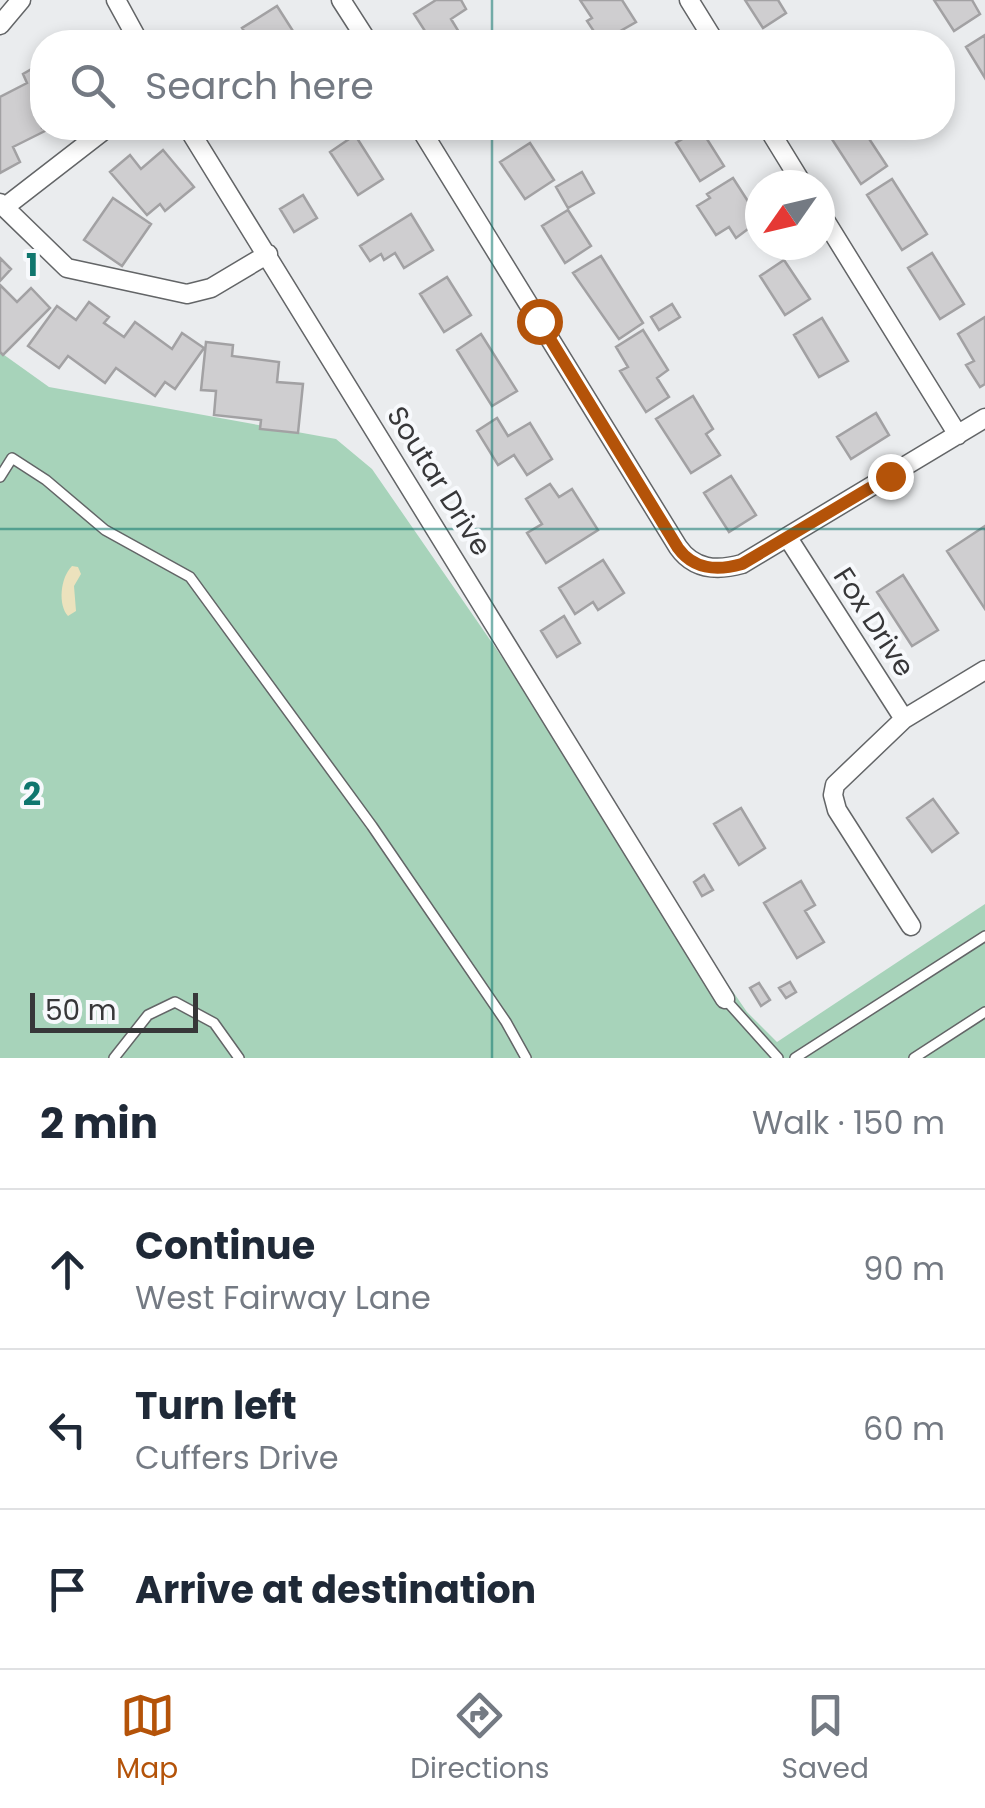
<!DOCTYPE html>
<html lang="en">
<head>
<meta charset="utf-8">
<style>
  body { margin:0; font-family:Poppins,sans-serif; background:#f2f2f3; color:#1f2937 }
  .compass { position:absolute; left:745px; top:170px; width:90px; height:90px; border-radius:50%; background:#fff; box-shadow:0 5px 15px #0003; rotate:236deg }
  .scale { position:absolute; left:30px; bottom:25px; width:168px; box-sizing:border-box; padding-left:10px; border:5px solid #373739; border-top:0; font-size:28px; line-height:35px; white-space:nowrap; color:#373739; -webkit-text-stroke:8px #f7f9fc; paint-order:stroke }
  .stop { position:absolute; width:30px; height:30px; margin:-22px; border:8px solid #b45309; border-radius:50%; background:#fff }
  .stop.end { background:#b45309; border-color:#fff; box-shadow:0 2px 10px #0008 }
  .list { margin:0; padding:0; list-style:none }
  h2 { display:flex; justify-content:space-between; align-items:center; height:130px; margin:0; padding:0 40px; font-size:42px }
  h2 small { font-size:32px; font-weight:400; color:#747a83 }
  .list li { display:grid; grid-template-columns:65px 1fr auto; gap:30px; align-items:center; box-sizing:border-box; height:160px; padding:0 40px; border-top:2px solid #e0e1e3 }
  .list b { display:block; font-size:38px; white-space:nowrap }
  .list p { margin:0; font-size:32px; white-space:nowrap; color:#747a83 }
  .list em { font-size:32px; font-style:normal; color:#747a83 }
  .icon { flex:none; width:55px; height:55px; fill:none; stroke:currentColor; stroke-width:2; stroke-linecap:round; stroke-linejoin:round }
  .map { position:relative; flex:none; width:985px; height:1058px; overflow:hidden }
  .search { position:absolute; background:#fff; box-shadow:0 5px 15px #0003; left:30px; right:30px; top:30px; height:110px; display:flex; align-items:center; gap:25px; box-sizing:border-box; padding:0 35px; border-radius:40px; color:#747a83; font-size:38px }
  .sheet { height:610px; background:#fff }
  nav { display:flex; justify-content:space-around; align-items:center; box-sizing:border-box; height:140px; border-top:2px solid #e0e1e3; background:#fff; font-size:28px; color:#747a83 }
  nav a { display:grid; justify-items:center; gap:5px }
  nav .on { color:#b45309 }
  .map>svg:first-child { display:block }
  .green { fill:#a7d3ba }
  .sand { fill:#ece2bd }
  .building { fill:#cfced0; stroke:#a2a1a3; stroke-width:2.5 }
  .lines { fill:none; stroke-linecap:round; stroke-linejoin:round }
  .lane-casing { stroke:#636567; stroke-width:12 }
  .street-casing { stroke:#636567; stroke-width:21 }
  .lane { stroke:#fff; stroke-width:9 }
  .street { stroke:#fff; stroke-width:18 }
  .route { stroke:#b45309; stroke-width:12 }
  .grid { fill:none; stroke:#0f766e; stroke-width:2.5; stroke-opacity:0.55 }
  .labels { text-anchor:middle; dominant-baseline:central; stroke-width:8; stroke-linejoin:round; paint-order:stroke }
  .street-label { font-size:28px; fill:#373739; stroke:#f7f9fc }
  .grid-label { font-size:32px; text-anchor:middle; font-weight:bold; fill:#0f766e; stroke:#f7f9fc; stroke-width:8; stroke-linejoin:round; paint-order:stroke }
</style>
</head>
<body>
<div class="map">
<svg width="985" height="1058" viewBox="0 0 985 1058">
  <rect width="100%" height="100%" fill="#eaecee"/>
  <!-- green -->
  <path class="green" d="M0,352L49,387L336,439L372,469L747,1012L777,1042L985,904V1058H0Z"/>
  <!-- sand -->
  <path class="sand" d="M72,566L78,567L81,574L74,586L76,611L68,616C58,605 60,578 72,566Z"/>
  <!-- building -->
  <path class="building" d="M436,0H461L466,9L451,19L462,37L454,42H432L414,14Z
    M580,0H622L636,22L601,42L587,21L592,18Z
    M745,0H778L786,13L763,28Z
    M934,0H972L980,14L954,31Z
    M277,6L300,42H251L242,28Z
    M985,35V78L966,47Z
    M42,63V128H51L13,147L20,162L0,173V97L27,83L23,74Z
    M700,128L724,166L700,181L676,143Z
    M830,128H862L887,166L861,184L826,130Z
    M355,135L383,179L358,195L330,152Z
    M530,143L554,180L525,199L500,162Z
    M163,150L194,187L165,211L160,204L147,215L110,172L130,155L141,169Z
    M582,172L594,193L568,208L556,187Z
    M733,178L760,220L736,238L729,227L716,235L697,206L710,198L707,194Z
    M892,179L927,234L902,250L867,195Z
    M303,195L317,218L294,232L280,209Z
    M113,198L151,224L122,266L84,240Z
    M568,210L591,246L565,263L542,226Z
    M411,214L433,250L404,268L395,253L384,260L381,254L370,261L360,246Z
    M932,253L964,304L940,319L908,268Z
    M601,256L643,323L619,339L573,273Z
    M0,258L11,269L0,281Z
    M784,260L810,299L785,315L760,276Z
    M447,277L471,315L444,332L420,294Z
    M0,285L17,302L31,288L50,308L3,355L0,352Z
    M89,302L109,317L104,323L124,337L135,322L172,349L182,333L204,348L175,389L165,382L155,396L116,368L105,383L68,356L59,368L28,346L57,306L76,320Z
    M672,304L680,317L659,330L651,317Z
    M985,317V384L980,387L966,365L974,361L958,334Z
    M822,318L848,361L819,377L794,335Z
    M643,330L668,370L657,378L669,397L646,412L620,371L628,367L616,347Z
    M481,334L517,391L492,406L457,350Z
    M206,342L233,345L232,356L279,362L277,382L303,384L298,433L260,429L261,420L214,415L216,391L201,390Z
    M693,396L713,429L706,434L720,455L691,473L656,419Z
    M876,413L889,435L851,459L837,437Z
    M497,418L508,436L530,423L552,459L527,475L514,455L498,465L477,431Z
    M731,476L756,515L729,532L704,493Z
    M550,484L559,497L572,489L598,530L546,563L527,533L542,524L526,499Z
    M985,526V609L947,551Z
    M603,560L624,593L598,610L593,602L575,614L559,588Z
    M903,575L938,630L912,646L877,592Z
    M564,616L580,643L557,657L541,631Z
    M933,799L958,833L932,852L907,818Z
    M741,808L765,848L739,865L714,824Z
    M704,875L713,890L702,896L694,882Z
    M801,881L815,905L805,911L824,942L797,958L764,903Z
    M790,982L796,992L786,998L779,988Z
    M759,983L770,1000L761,1006L750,988Z"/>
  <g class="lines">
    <defs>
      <path id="lane" d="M0,477L12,458L46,480L105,530L190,577L372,826L506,1022L526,1058
        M725,999L778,1058
        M114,1058L148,1015L175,1002L214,1023L239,1058
        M795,1058L985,936
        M914,1058L985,1012"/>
      <path id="street" d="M116,0L139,42
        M341,0L368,42
        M689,0L715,42
        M0,25L21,0
        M188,128L725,999
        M420,128L678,547C694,570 717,571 742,564L985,418
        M768,128L803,185
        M0,203L67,268L187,294L211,288L268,254
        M5,207L107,128
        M820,212L958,435
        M788,538L904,719
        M911,926L837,810L833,795L835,785L904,719L985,670"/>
    </defs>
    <!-- lane casing -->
    <use href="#lane" class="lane-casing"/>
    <!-- street casing -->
    <use href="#street" class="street-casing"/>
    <!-- lane -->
    <use href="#lane" class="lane"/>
    <!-- street -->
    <use href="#street" class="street"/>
  </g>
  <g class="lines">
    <!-- route -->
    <path class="route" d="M539,321L678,548C694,570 717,571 742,564L890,476"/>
  </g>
  <!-- grid -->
  <path class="grid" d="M492,0V42M492,128V1058M0,529H985"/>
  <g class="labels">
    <!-- street labels -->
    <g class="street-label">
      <text transform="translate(439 481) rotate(58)">Soutar Drive</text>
      <text transform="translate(874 622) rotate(57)">Fox Drive</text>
    </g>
  </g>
  <g class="grid-label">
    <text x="32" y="276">1</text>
    <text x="32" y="805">2</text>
  </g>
</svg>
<svg class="compass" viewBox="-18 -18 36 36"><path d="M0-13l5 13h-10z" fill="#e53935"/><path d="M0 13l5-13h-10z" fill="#747a83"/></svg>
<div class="scale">50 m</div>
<div class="stop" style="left:539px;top:321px"></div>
<div class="stop end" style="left:890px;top:476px"></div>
<div class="search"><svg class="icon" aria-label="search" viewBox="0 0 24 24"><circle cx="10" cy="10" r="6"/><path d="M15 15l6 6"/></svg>Search here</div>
</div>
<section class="sheet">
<h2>2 min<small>Walk · 150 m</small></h2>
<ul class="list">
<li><svg class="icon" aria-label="ahead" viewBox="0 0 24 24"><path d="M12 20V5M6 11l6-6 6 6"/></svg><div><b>Continue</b><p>West Fairway Lane</p></div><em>90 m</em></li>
<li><svg class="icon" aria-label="left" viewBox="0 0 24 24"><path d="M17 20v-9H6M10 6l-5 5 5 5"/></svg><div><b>Turn left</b><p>Cuffers Drive</p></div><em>60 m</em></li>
<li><svg class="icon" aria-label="arrive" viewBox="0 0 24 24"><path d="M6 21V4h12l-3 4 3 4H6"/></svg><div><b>Arrive at destination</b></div></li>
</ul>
</section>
<nav>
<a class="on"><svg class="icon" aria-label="map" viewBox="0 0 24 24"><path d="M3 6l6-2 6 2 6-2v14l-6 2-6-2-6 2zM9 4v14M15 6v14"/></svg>Map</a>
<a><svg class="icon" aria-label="directions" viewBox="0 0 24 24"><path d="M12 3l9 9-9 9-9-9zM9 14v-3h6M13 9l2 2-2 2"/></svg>Directions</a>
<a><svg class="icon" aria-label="saved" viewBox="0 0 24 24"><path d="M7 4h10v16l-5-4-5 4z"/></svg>Saved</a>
</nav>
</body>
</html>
